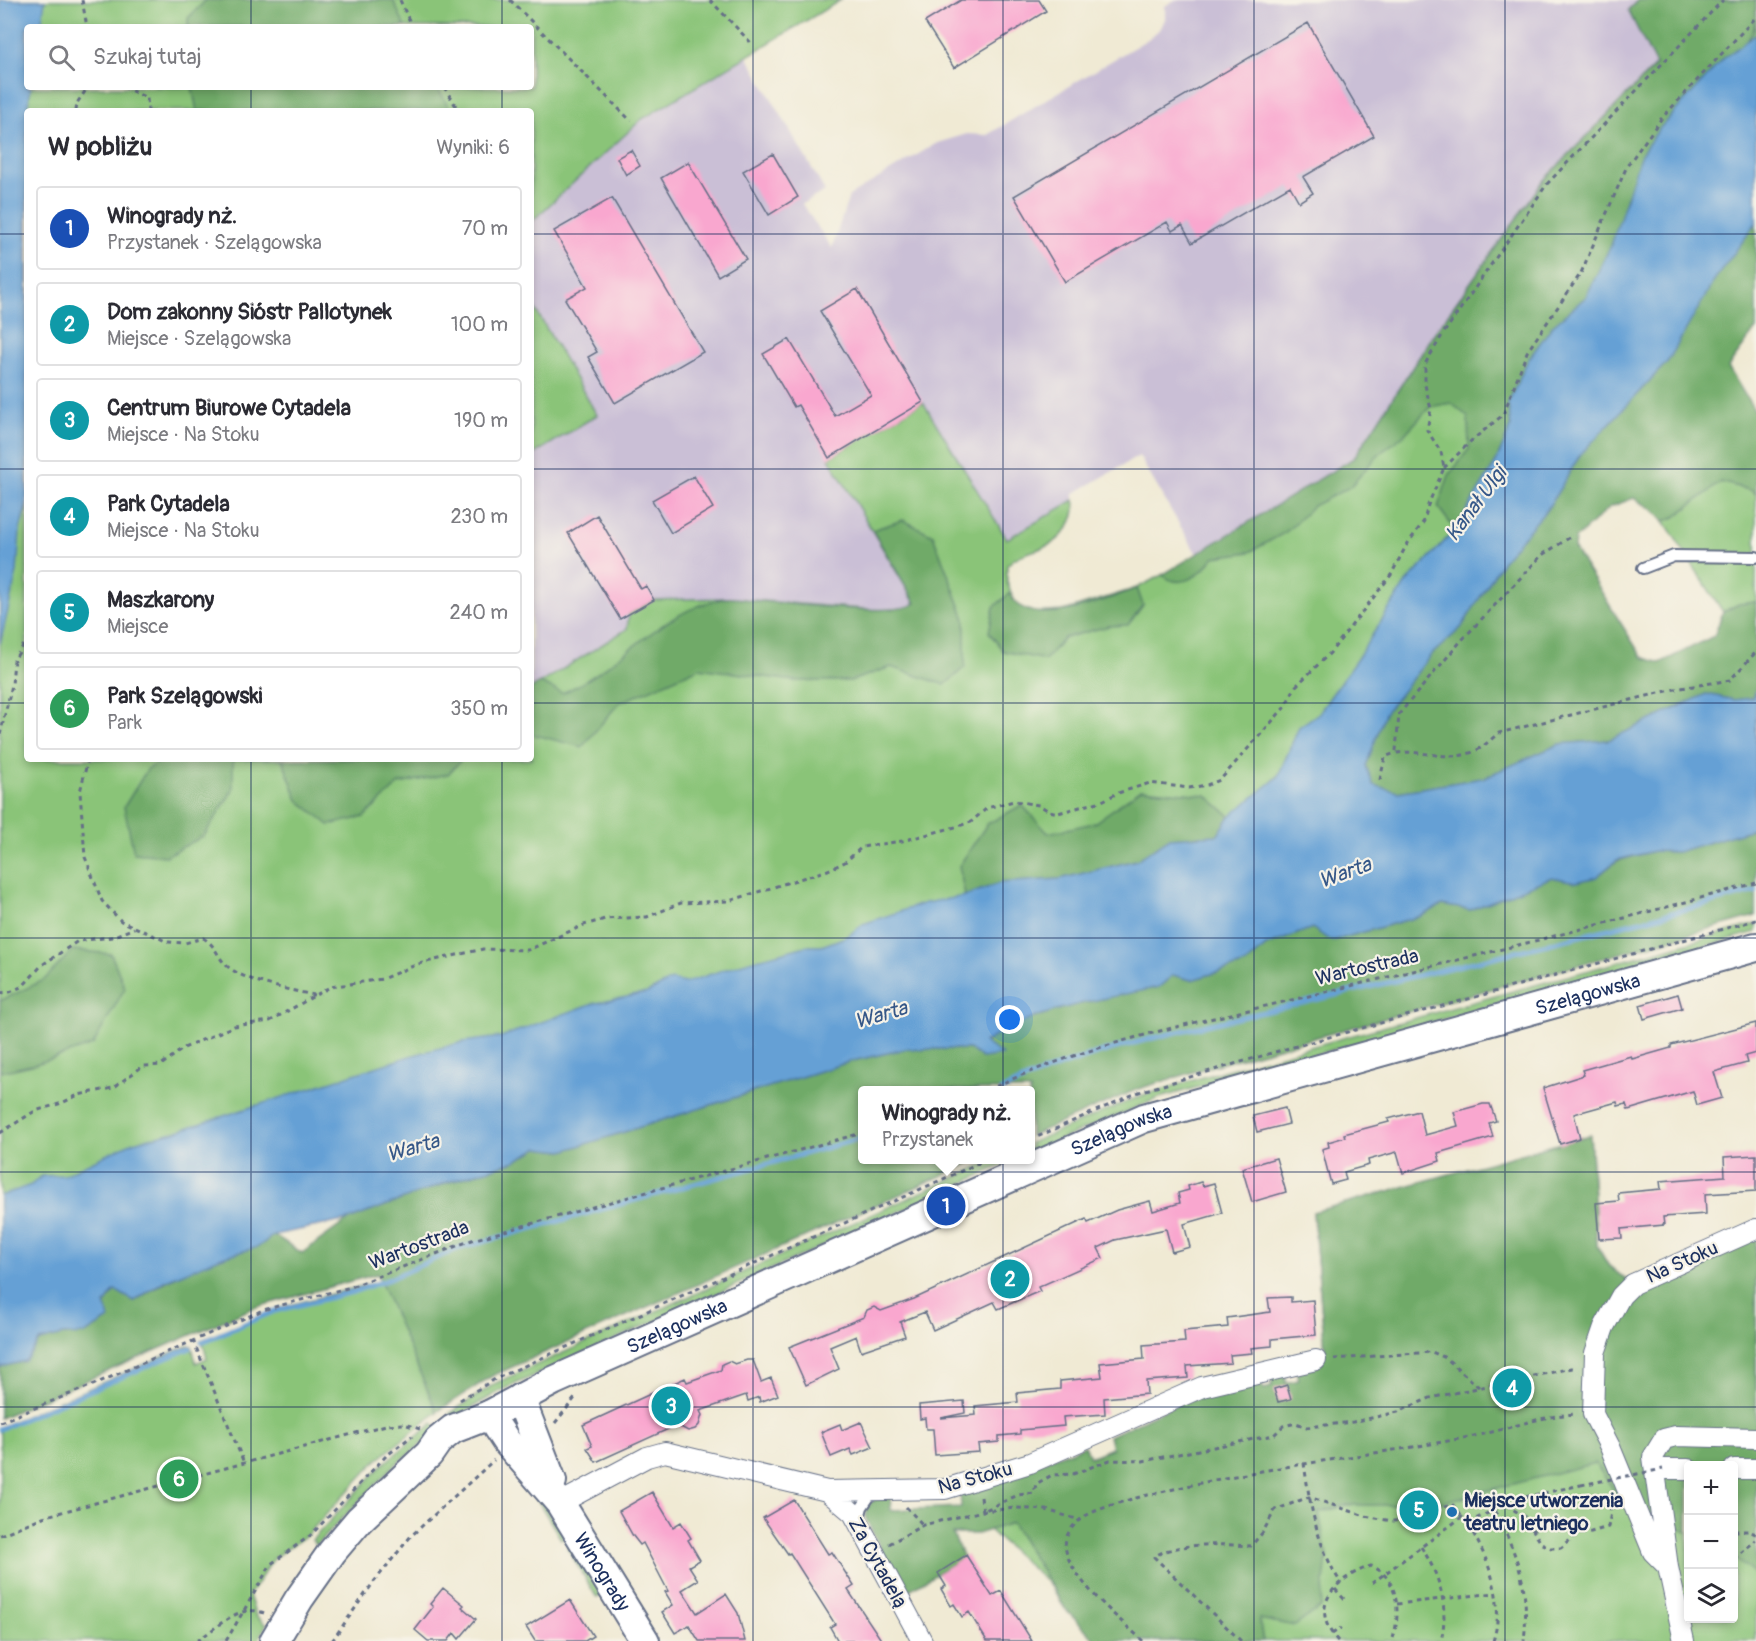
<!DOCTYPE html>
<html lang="pl">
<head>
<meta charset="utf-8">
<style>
  body { margin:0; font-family:Pangolin,sans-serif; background:#f7f7f7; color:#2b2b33 }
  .controls { position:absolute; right:18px; bottom:18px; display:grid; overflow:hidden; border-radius:6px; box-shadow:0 3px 9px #0003 }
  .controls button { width:54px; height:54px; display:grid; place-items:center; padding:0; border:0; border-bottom:2px solid #e1e1e2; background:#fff; color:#2b2b33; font:30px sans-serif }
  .you { position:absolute; left:1010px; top:1020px; width:21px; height:21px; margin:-15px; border:4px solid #fff; border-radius:50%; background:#1a73e8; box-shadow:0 0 0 9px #1a73e833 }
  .badge { display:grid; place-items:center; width:39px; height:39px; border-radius:50%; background:#7c3aed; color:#fff; font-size:20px; font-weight:700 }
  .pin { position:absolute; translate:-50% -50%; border:3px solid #fff; box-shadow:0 2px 6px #0006 }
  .popup { position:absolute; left:858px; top:1086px; width:177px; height:78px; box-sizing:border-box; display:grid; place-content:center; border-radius:6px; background:#fff; filter:drop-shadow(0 2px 4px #0005); font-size:20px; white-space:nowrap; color:#7c7c81 }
  .popup b { font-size:22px; color:#2b2b33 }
  .popup::after { content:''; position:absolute; left:50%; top:100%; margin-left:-12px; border:12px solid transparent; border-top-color:#fff }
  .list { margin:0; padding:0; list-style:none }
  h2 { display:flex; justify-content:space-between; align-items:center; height:78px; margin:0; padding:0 24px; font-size:26px }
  h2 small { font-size:20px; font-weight:400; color:#7c7c81 }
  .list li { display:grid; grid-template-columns:39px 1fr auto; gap:18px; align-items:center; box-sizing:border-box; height:84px; margin:0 12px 12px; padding:0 12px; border:2px solid #e1e1e2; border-radius:6px }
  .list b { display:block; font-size:22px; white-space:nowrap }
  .list p { margin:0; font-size:20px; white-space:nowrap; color:#7c7c81 }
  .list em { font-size:20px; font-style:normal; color:#7c7c81 }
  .icon { flex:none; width:33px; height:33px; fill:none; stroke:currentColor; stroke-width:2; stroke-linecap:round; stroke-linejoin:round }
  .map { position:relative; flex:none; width:1756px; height:1641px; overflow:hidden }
  .search { position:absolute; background:#fff; box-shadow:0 3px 9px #0003; left:24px; top:24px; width:510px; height:66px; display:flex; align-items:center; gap:15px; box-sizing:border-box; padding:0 21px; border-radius:6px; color:#7c7c81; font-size:22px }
  .panel { position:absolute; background:#fff; box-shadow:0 3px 9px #0003; left:24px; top:108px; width:510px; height:654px; border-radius:6px }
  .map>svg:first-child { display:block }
  .industrial { fill:#cabfd6 }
  .green { fill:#8ac478; stroke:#527a6b; stroke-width:1.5; fill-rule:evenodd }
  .forest { fill:#6faa68; stroke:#456c63; stroke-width:1.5 }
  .water { fill:#65a0d5; stroke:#40689a; stroke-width:1.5 }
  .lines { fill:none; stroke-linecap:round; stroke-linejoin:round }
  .stream { stroke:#65a0d5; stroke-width:5 }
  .building { fill:#f9a7cf }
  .lane-casing { stroke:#667087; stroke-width:14 }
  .street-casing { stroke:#667087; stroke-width:22 }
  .secondary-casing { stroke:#667087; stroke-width:32 }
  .path { stroke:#667087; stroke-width:3; stroke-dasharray:4.5 4.5; stroke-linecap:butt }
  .lane { stroke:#fff; stroke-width:10 }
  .street { stroke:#fff; stroke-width:20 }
  .secondary { stroke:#fff; stroke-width:28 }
  .path-bridge { stroke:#667087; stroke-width:3; stroke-dasharray:4.5 4.5; stroke-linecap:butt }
  .grid { fill:none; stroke:#1b2f5e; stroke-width:1.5; stroke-opacity:0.55 }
  .poi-dot { fill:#1f6fb2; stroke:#f7f3e8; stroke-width:2 }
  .labels { text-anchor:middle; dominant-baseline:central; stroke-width:4.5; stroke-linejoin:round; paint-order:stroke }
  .street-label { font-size:20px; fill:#1b2f5e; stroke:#f7f3e8 }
  .poi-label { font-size:20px; font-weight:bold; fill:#1b2f5e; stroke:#f7f3e8; text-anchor:start }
  .water-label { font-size:21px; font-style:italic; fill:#355788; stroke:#f7f3e8 }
</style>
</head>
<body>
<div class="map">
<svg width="1756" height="1641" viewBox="0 0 1756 1641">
  <rect width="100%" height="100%" fill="#f7f3e8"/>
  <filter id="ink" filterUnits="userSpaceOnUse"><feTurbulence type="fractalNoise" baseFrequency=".0167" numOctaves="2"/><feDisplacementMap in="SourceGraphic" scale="12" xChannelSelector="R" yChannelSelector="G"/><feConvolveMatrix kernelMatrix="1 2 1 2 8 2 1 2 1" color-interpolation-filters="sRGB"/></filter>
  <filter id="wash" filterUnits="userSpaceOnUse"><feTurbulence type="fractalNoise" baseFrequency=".008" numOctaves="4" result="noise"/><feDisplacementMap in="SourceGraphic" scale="24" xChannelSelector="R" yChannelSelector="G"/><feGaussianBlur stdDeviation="1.35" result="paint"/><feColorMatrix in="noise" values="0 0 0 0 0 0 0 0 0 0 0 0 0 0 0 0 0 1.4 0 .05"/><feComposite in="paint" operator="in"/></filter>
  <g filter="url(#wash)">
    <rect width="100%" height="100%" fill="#f0ead4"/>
    <!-- industrial -->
    <path class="industrial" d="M1175,0H1638L1628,11L1656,65L1544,180L1436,331L1353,458L1198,556L1139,456L1080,490L1074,494V500L1007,539L923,402L829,458L916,603L908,609L877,610L727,598L628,629L531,689V456L597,415L531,302V222L642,119L747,56L825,191L802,204L832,248L849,196L937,143L967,134L987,135L1148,39L1161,28L1165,19V6Z"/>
    <!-- green -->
    <path class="green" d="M22,0H841L642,119L531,222V111H27V759H531V689L627,629L629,614L654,600L727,598L877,610L908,609L915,603L829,458L923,402L1007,539L1074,500C1079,516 1065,536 1051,544C1036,552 1019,552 1007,565V582L1015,604L1031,613L1063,611L1137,588L1198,556L1354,458L1436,331L1544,180L1656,65L1628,10L1638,0H1756V34L1725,57L1455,530L1406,583L1357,659L1319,713L1299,727L1278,776L1218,835L965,896L863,924L848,936L822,946H806L0,1209V163ZM27,27H531V87H27Z
      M531,302L597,415L531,456Z
      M1721,482L1753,491L1756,494V602L1739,604L1723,612L1664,521L1675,517Z
      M1756,924V932L1159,1098L1030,1152V1143L1141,1096L1223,1071Z
      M1590,1135L1597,1246L1608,1265L1626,1280L1756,1236V1641H1097L1066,1610L1048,1583L987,1528L1085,1446L1090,1457L1260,1384L1264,1389L1272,1387L1271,1384L1284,1373L1286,1383L1299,1380L1322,1364L1320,1351L1325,1350L1313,1212ZM1688,1466H1734V1618H1688Z
      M993,1160H1014L500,1391L453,1419L449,1414L496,1383Z
      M381,1281L437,1412L376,1461L307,1535L275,1557L249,1595L256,1616L266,1625L258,1641H0V1427L189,1345L192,1346L196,1363L207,1358L202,1340L282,1307Z
      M433,1423L440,1429L395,1465L316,1545L312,1540L381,1466Z
      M511,1456L566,1536L561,1539Z
      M571,1545L602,1595L597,1598L567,1548Z"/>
    <!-- forest -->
    <path class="forest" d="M206,0H393L405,27H188V18Z
      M1638,0H1756C1756,35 1754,37 1725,57L1612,243L1586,297L1553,325L1508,403L1511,427L1495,464L1455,530L1438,507L1449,475L1469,449L1468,417L1451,403L1430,407L1404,435L1379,454L1350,487L1313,506L1286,532L1250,552L1214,557C1202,574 1182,591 1162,575L1354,458L1436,331L1544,180L1656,65L1628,10Z
      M192,87H437L451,111H197Z
      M1756,223V329L1728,367L1756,413V494L1753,491L1721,482L1675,517L1664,521L1652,509L1634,498L1610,507L1575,539L1574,548L1642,657L1660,663L1714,636L1723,612L1739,604L1756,602V690L1752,698L1734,700L1706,694L1609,740L1560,744L1483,778L1398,792L1373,785L1366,766L1385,713L1431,655L1461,628L1503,560L1548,508L1580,455L1668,361L1715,278Z
      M903,520L933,535L965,619V667L945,685L891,667L851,681H794L699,668L619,703L582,747L531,734V689L540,683L562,693C620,668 661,609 726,598C736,597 748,600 758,601C787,603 897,618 916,603L872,530Z
      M1137,588L1143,605L1128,625L1109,626L1064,638L1045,660L1003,651L989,632L994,607L1010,593C1027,635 1106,599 1137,588Z
      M166,759H233V790L204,836L166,856L134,853L124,807L148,768Z
      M282,759H462L448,774L399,784L364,817L329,825L298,800Z
      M1141,789L1206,795L1230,816L1218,835L1170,838L1137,860L1060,879L1000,883L965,896L959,866L987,824L1022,805L1048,833L1094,823Z
      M1756,828V916L1220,1064L1138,1089L1030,1136V1090H862V1160H977L492,1376L437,1412L377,1274L253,1308L0,1418V1367L25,1361L39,1341L63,1335L85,1334L109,1319L105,1304L115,1290L135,1301C162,1282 191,1267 223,1257C242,1250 257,1247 274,1235L302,1253L348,1220L445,1183L515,1161L538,1148L563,1151L852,1061L905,1049H969L982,1057L1001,1054L984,1043C1039,1008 1097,1000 1159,987L1173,975L1191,980L1246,964L1266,946L1312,928L1332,941L1421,916L1442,905L1470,910L1552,877L1576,882L1596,877L1617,861L1654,851L1677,852Z
      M73,950L111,954L125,988L93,1045L36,1064L0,1072V1001L44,980Z
      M1590,1135L1597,1246L1608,1265L1626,1280L1632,1295L1756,1236V1576L1734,1556V1466H1688V1532L1624,1505L1595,1463L1431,1505H1347L1319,1513L1327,1557L1321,1607L1295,1626L1259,1619L1263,1641H1097L1066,1610L1012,1523L977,1534H953L963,1558L903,1594L866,1519L867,1508L873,1499L890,1496L891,1510L961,1507L960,1492L1085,1446L1090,1457L1112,1449L1109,1436L1188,1399L1258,1382L1264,1389L1272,1387V1380L1284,1373L1286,1383L1299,1380L1297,1370L1322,1364L1320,1351L1325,1350L1313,1212Z"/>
    <!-- water -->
    <path class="water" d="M0,0H45L41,27H27V87H31L27,111V504L20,530L17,572L0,644Z
      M1756,34V223L1715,279L1668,361L1580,455L1548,508L1503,560L1461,628L1431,655L1385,713L1366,766L1373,785L1398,792L1483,778L1560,744L1609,740L1706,694L1734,700L1752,698L1756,690V828L1677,852L1654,851L1617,860L1596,877L1576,882L1552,877L1470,910L1442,905L1421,916L1331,941L1312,928L1266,946L1246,964L1191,980L1173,975L1159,987C1098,1000 1038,1008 984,1042L1002,1055L982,1058L969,1049H905L852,1061L563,1151L538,1148L515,1161L445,1183L348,1220L274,1235L258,1247L222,1257L164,1281L134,1301L115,1290L105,1304L109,1319L85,1334L63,1335L39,1341L25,1361L0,1367V1196L31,1185L42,1176L64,1175L133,1142L174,1132L410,1056L463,1042L501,1037L591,1004L647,993L671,980L685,983L743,963L806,946H822L848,936L863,924L925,903L965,896L1000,883L1060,879L1137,860L1170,838L1218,835L1230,816L1278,777L1299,727L1319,713L1357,659L1406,583L1455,530L1495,464L1511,427L1508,403L1528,360L1553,325L1586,297L1612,243L1641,154L1660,128L1725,57Z"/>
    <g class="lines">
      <!-- stream -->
      <path class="stream" d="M1002,1090C1100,1044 1211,1025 1315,1000C1463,965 1610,930 1756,891
        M202,1342L275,1311L353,1292L387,1280L457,1249L862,1138
        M0,1429L190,1348"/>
    </g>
    <g id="blocks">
      <!-- building -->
      <path class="building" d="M961,0H1039L1046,11L954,68L925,22Z
        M1308,23L1374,136L1303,177L1313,193L1299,202L1290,186L1192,243L1182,225L1172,231L1167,222L1065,282L1014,196Z
        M631,150L640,166L626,175L617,158Z
        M773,154L798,197L769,215L743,171Z
        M688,162L746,259L718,276L661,178Z
        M612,198L703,352L615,403L588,357L597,352L565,299L587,287L554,231Z
        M857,289L923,402L829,458L798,405L794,407L763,354L789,339L835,416L871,395L820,311Z
        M694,476L713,508L671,533L652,500Z
        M597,515L641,589L646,586L654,600L620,619L568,533Z
        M1678,994L1682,1008L1644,1019L1640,1005Z
        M1756,1023V1053L1745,1056L1747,1063L1714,1072L1722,1098L1697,1105L1693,1091L1628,1110L1626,1104L1618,1106L1617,1102L1574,1114L1580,1138L1560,1144L1543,1088L1584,1075L1582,1070L1631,1056L1632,1059L1671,1048V1045Z
        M1483,1104H1490L1496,1121L1489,1123L1493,1137L1438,1153L1440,1161L1403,1173L1397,1152L1368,1160L1369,1165L1344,1172L1346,1180L1331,1184L1322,1149L1329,1147L1328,1142L1345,1137L1344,1134L1389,1122L1388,1119L1419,1111L1425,1135L1458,1126L1454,1112Z
        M1285,1108L1289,1124L1257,1132L1253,1116Z
        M1756,1155V1191L1705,1194L1706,1214L1663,1217L1664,1225L1621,1229L1622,1238L1599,1239L1596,1203L1619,1201L1618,1193L1661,1189L1660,1181L1725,1176L1724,1157Z
        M1276,1158L1286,1192L1252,1202L1242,1168Z
        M1201,1182L1203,1186L1214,1183L1222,1213L1184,1224L1190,1247L1172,1252L1166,1229L1115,1240L1098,1248L1103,1258L1038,1287L1040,1291L998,1309L994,1302L933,1330L925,1312L900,1322L905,1336L861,1351L856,1336L830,1347L839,1369L806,1385L789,1347L864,1317L867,1310L874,1307L881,1311L914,1299L1086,1219L1088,1223L1117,1210L1150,1201L1153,1211L1180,1203L1178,1193L1189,1190L1188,1186Z
        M1291,1297V1302L1313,1300L1316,1335L1272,1339V1346L1251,1348L1252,1353L1230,1355L1231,1363L1187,1366L1188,1378L1146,1381L1147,1394L1104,1398L1105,1414L1063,1417L1064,1426L1020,1430V1434L999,1436V1442L978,1444L979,1452L935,1455L933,1429H926L925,1418L920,1419L919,1405L964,1401L965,1413L941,1418L976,1415L975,1406L1018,1402L1017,1393L1060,1389V1381L1102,1377L1100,1363L1144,1359L1143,1345L1185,1342L1184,1331L1228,1327L1227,1318L1270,1312L1268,1298Z
        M747,1360H753L761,1382L771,1378L778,1395L760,1402L759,1397L748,1401L746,1395L700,1411L702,1415L699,1425L695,1429L688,1431L677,1425L596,1462L587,1448L592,1446L583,1425L685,1378L687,1382L721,1370L722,1364L729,1361L735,1364Z
        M1287,1385L1291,1399L1278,1402L1274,1389Z
        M861,1422L873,1447L853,1455L850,1449L831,1457L821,1432L840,1424L842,1430Z
        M652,1492L673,1527L681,1522L691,1538L688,1540L700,1560L689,1566L698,1580L682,1590L697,1613L726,1594L738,1613L745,1641H699L689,1625L675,1633L662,1612L673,1605L665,1592L668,1591L643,1543L640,1545L633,1536L619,1511Z
        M794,1500L828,1554L832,1552L854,1586L848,1590L882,1641H838L830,1627L835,1624L790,1553L788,1554L763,1518Z
        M966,1555L992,1596L1001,1591L1032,1641H987L969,1612L962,1617L954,1604L951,1606L941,1589L946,1586L938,1573Z
        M443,1588L464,1605L462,1607L476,1619L459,1639L454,1633L448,1641H428L415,1630L433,1607L430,1604Z
        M570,1600L593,1636L585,1641H535L526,1627Z"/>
    </g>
  </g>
  <g filter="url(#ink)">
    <use href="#blocks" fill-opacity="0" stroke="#667087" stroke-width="1.5"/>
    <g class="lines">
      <defs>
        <path id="lane" d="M1643,568L1674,556L1756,557
          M858,1522L862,1507L873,1491"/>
        <path id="street" d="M1663,1469H1688
          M1734,1469H1756
          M827,1491L853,1513L922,1641
          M560,1503L647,1457L665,1452L827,1491L945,1489L1030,1463L1202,1387L1316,1360
          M1668,1567L1653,1552L1610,1447L1593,1414L1595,1353L1604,1327L1621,1296L1633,1284L1756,1229
          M1684,1641L1668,1567L1653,1457L1664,1439L1676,1436L1756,1438"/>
        <g id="secondary">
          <path d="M520,1398L552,1481"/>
          <path id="s1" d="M489,1415L506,1441L560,1503L645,1641"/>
          <path id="s2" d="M274,1641L299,1599L332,1552L359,1520L429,1454L438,1441L453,1429L489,1415L553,1381L1144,1118L1756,947"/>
        </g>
      </defs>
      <!-- lane casing -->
      <use href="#lane" class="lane-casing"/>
      <!-- street casing -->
      <use href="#street" class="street-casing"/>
      <!-- secondary casing -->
      <use href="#secondary" class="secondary-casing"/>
      <!-- path -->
      <path class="path" d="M82,0L87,27
        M400,0L412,27
        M510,0L631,121
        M710,0L753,45
        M123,87L147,98L148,111
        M444,87L459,111
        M76,111L77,103L88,87
        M1444,468L1471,441L1503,415L1527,352L1581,273L1627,166L1661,119L1756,17
        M0,735L12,685L14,660L27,640
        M1396,751L1399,714L1461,641L1542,555L1569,538
        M88,759L80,792L85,857L102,901L121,921L168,942L185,943L203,938C216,945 217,957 227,966C245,982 290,990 314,995
        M1380,780L1385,757C1412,743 1447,766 1477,750C1485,746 1492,738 1499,733L1675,689L1730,680L1756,652
        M0,993L10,992L23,986L42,965L78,941L112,937L134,928
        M988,1090C1091,1041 1206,1021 1317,994C1464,959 1610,923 1756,883
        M0,1133L35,1111L62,1103L78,1095L113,1088L143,1066L161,1065L184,1048L234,1026L270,1021L330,987L382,979L418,964L483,949L528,950L584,925L605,919L647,917L681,903L729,901L828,870L845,862L862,847L902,841L959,826L971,822L987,808L1014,801L1039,805L1049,811L1058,813L1102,801L1118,793L1150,783L1189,788L1207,785L1220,780L1284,708L1296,686L1330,653L1391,575L1406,546L1424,521L1428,505L1444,468L1441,452L1427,430L1431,409L1425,385V364L1443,334L1547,184L1723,0
        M1030,1140L1139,1092L1282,1050L1756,920
        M193,1340L244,1463
        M1334,1359L1432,1352L1446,1358L1481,1389
        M460,1400L495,1379L986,1160
        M0,1422L95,1384L263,1310L351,1287L472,1240L862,1133
        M555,1423L575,1398
        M1304,1463C1310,1506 1317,1546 1341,1583
        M981,1497L983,1511L1018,1495L1034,1493L1036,1484L1052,1475L1073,1474L1110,1460L1143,1461L1274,1435L1283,1426L1296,1423L1307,1427L1353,1422L1398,1412L1430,1398L1572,1368L1577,1369
        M1506,1505L1525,1517L1541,1543L1551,1548H1561L1578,1533L1591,1532L1608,1527L1611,1513L1609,1498
        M906,1507L923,1525
        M1495,1510C1518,1558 1530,1586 1524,1641
        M1734,1531H1748L1756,1534
        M0,1535L43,1517L386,1425L404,1424L420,1429
        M889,1544L923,1525L983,1511L1017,1508L1046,1510L1080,1520
        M1421,1547C1440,1575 1449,1607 1441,1641
        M1734,1559L1756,1540
        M1372,1583L1462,1517L1467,1523
        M1335,1589L1345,1600
        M1397,1604L1495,1593
        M1332,1634L1341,1628
        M197,1641C218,1627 239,1603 264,1613
        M226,1641L271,1564L311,1535L386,1456L412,1436
        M332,1641L373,1583L411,1536L494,1460
        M1143,1641C1122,1621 1058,1570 1066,1539C1069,1528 1080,1518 1091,1513C1123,1499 1162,1492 1196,1484C1290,1463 1385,1454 1479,1435C1512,1428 1543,1415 1577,1414
        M1241,1641L1154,1557C1173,1542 1227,1544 1251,1546L1263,1532L1275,1510L1309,1497L1365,1516L1392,1521L1407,1520L1429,1510L1453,1505L1462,1517
        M1338,1641C1307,1607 1335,1578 1371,1566C1400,1577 1401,1617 1392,1641
        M1493,1641C1506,1602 1488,1556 1467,1523L1520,1498L1581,1485"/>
      <!-- lane -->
      <use href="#lane" class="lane"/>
      <!-- street -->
      <use href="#street" class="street"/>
      <!-- secondary -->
      <use href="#secondary" class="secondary"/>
      <!-- path-bridge -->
      <path class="path-bridge" d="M1581,1485L1663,1469"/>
    </g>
  </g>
  <!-- grid -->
  <path class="grid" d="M251,0V27M502,0V27M753,0V1641M1003,0V1641M1254,0V1641M1505,0V1641M251,87V111M502,87V111M0,234H27M531,234H1756M0,469H27M531,469H1756M0,703H27M531,703H1756M251,759V1641M502,759V1641M0,938H1756M0,1172H1756M0,1407H1756"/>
  <!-- markers -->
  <circle class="poi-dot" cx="1452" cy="1512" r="6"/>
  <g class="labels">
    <!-- street labels -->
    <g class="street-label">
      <text transform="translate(1367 967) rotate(-13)">Wartostrada</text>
      <text stroke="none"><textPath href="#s2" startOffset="1498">Szelągowska</textPath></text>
      <text stroke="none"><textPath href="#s2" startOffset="1012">Szelągowska</textPath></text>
      <text transform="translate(419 1245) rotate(-21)">Wartostrada</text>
      <text transform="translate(1682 1262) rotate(-24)">Na Stoku</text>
      <text stroke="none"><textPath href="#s2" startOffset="526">Szelągowska</textPath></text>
      <text transform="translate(975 1478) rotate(-15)">Na Stoku</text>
      <text transform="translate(878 1563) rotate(61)">Za Cytadelą</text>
      <text stroke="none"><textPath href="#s1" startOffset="194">Winogrady</textPath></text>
    </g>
    <!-- poi labels -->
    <g class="poi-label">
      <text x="1464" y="1500">Miejsce utworzenia<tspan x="1464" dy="23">teatru letniego</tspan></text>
    </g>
    <!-- water labels -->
    <g class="water-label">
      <text transform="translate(1476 504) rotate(-53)">Kanał Ulgi</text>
      <text transform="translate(1345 873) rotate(-20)">Warta</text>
      <text transform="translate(881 1015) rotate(-16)">Warta</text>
      <text transform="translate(413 1148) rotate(-16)">Warta</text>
    </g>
  </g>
</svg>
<div class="controls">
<button>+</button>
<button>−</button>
<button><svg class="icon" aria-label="layers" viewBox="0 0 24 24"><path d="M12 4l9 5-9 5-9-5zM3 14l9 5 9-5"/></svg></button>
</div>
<div class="you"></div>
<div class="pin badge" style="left:946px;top:1206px;background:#1a4fb4">1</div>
<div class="popup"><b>Winogrady nż.</b>Przystanek</div>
<div class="pin badge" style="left:1010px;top:1279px;background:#0f9aa8">2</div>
<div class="pin badge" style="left:671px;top:1406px;background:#0f9aa8">3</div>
<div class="pin badge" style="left:1512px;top:1388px;background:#0f9aa8">4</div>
<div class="pin badge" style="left:1419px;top:1510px;background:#0f9aa8">5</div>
<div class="pin badge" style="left:179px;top:1479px;background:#2e9e5b">6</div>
<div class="search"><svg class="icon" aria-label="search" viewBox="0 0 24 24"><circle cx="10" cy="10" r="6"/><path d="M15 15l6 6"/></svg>Szukaj tutaj</div>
<section class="panel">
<h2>W pobliżu<small>Wyniki: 6</small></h2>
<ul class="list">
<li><span class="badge" style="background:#1a4fb4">1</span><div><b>Winogrady nż.</b><p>Przystanek · Szelągowska</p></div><em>70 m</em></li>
<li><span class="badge" style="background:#0f9aa8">2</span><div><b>Dom zakonny Sióstr Pallotynek</b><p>Miejsce · Szelągowska</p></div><em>100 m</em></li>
<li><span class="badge" style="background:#0f9aa8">3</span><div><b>Centrum Biurowe Cytadela</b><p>Miejsce · Na Stoku</p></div><em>190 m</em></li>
<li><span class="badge" style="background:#0f9aa8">4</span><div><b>Park Cytadela</b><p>Miejsce · Na Stoku</p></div><em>230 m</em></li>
<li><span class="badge" style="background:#0f9aa8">5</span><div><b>Maszkarony</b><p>Miejsce</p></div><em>240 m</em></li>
<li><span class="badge" style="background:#2e9e5b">6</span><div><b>Park Szelągowski</b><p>Park</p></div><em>350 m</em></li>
</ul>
</section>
</div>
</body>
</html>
